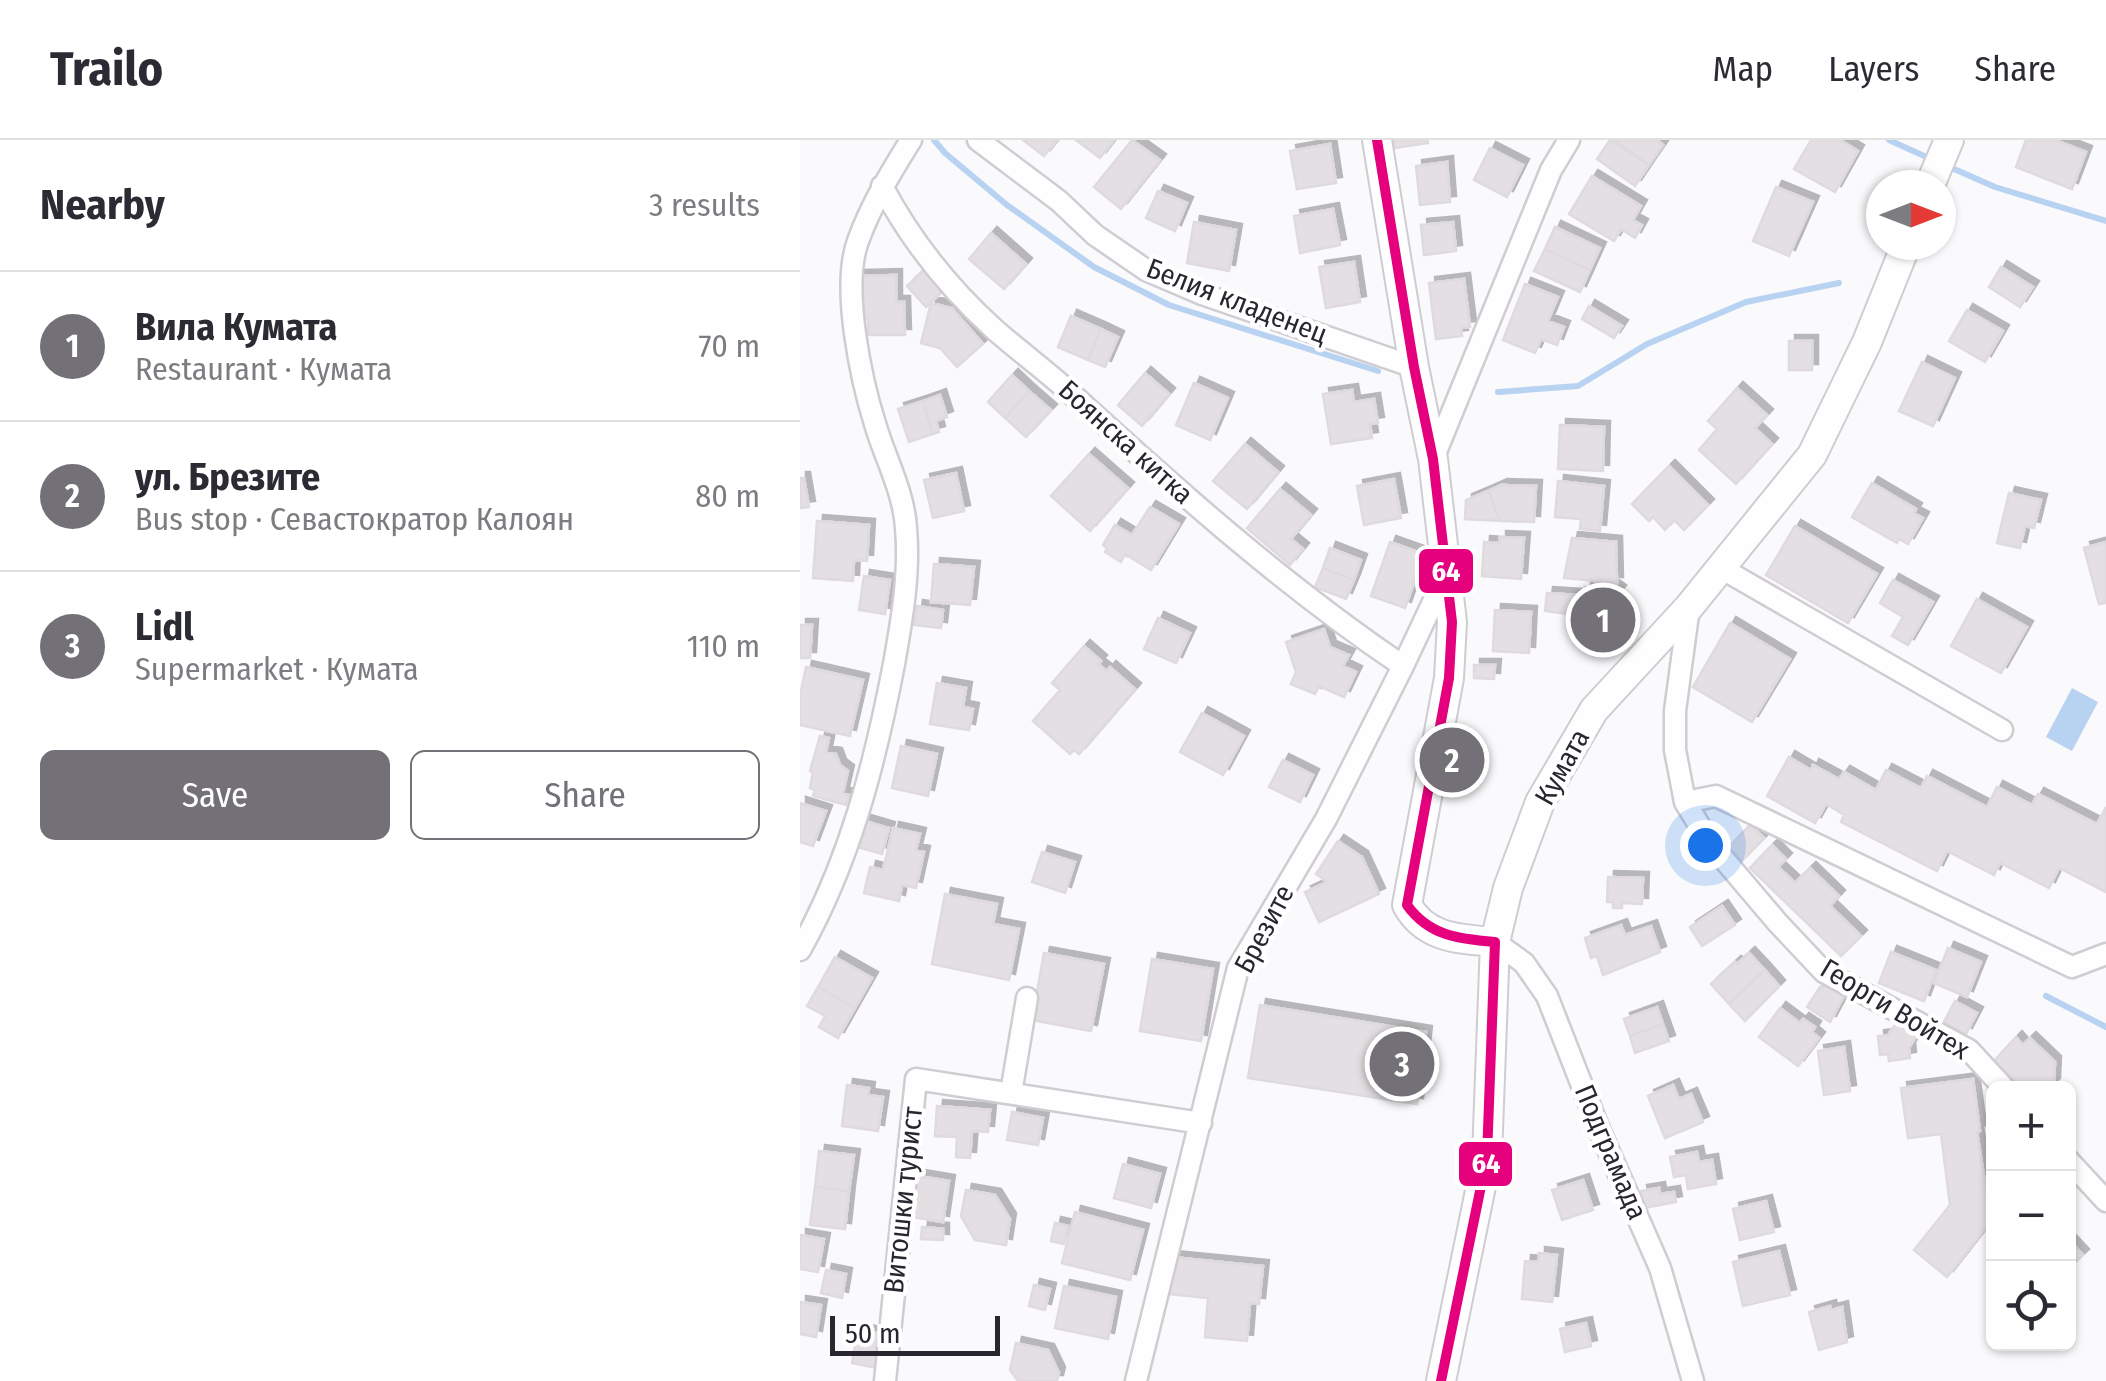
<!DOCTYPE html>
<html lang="en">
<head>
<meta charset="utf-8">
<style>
  body { margin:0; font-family:"Fira Sans Condensed",sans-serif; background:#f7f7f7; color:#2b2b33 }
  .controls { position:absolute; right:30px; bottom:30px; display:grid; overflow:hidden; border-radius:15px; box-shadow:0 2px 8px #0004 }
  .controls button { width:90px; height:90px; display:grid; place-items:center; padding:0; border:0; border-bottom:2px solid #e1e1e2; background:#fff; color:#2b2b33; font:50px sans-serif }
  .compass { position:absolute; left:1066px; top:30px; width:90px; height:90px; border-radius:50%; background:#fff; box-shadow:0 2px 8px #0004; rotate:90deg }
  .scale { position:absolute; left:30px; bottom:25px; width:170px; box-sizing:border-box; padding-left:10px; border:5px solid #2a262f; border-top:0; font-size:28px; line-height:35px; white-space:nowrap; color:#2a262f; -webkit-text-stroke:8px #fff; paint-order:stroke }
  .you { position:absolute; left:905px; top:705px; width:35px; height:35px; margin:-25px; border:8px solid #fff; border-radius:50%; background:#1a73e8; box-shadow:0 0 0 15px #1a73e833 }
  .badge { display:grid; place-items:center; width:65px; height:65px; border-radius:50%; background:#737077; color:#fff; font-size:32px; font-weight:700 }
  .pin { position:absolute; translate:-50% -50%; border:5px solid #fff; box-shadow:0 2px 10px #0006 }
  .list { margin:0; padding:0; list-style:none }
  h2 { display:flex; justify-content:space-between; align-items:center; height:130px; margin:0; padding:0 40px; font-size:42px }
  h2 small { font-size:32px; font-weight:400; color:#7c7c81 }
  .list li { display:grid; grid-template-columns:65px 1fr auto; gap:30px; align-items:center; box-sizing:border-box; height:150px; padding:0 40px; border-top:2px solid #e1e1e2 }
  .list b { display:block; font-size:38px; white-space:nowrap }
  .list p { margin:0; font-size:32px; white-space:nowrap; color:#7c7c81 }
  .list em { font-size:32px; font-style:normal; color:#7c7c81 }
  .actions { display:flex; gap:20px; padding:30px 40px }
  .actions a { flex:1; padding:22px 0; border:2px solid #737077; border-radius:15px; text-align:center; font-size:35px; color:#737077 }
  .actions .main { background:#737077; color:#fff }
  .icon { flex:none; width:55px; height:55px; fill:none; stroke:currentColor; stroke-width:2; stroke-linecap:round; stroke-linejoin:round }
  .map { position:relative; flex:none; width:1306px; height:1241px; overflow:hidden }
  header { display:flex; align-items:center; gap:60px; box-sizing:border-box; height:140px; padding:0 50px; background:#fff; border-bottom:2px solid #e1e1e2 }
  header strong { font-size:48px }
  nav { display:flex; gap:55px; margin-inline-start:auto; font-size:35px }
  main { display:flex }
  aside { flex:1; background:#fff }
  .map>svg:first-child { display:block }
  .water { fill:#b8d2f1 }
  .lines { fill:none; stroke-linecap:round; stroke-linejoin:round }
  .stream { stroke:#b8d2f1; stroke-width:6 }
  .building { fill:#e4dfe3; stroke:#dedade; stroke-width:2.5; filter:url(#shadow) }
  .minor-casing { stroke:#cfccd2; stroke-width:25 }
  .secondary-casing { stroke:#cfccd2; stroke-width:32 }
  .minor { stroke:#fefeff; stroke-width:20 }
  .secondary { stroke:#fefeff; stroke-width:28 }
  .bus-1-casing { stroke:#fff; stroke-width:18 }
  .bus-1 { stroke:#e5007d; stroke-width:10 }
  .labels { text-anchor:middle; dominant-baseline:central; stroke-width:9; stroke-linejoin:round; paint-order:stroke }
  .street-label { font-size:28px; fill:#2a262f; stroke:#fff }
  .line-badge { stroke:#fff; stroke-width:4 }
  .badge-label { font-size:28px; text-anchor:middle; font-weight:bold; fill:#fff }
</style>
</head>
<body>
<header>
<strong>Trailo</strong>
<nav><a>Map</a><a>Layers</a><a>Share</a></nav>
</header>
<main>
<aside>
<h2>Nearby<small>3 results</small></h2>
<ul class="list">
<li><span class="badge">1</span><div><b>Вила Кумата</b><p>Restaurant · Кумата</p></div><em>70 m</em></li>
<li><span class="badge">2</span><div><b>ул. Брезите</b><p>Bus stop · Севастократор Калоян</p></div><em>80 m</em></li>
<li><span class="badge">3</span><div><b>Lidl</b><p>Supermarket · Кумата</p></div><em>110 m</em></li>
</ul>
<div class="actions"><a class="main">Save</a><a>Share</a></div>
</aside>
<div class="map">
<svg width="1306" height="1241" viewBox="0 0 1306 1241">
  <defs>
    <filter id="shadow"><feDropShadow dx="6" dy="-6" stdDeviation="0" flood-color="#0004"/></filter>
  </defs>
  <rect width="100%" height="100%" fill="#faf9fc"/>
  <!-- water -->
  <path class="water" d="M1272,548L1298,562L1272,611L1246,597Z"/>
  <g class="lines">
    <!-- stream -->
    <path class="stream" d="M134,0L145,13L207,65L294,127L369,165L578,231
      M1089,0L1133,20
      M1145,25L1195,47L1306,81
      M698,252L778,246L847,204L946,162L1039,143
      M1246,856L1306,887"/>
  </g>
  <!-- building -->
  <path class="building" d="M223,0H257L244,16Z
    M276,0H314L300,18Z
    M332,0L360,20L321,69L294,47Z
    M593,0H627L628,3L594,8Z
    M810,0L849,25L835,46L797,19Z
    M813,0H857L863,5L849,25Z
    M1011,0H1040L1058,11L1035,52L994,29Z
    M1226,0H1255L1286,12L1272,49L1216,27Z
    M530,4L536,43L497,49L490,11Z
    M690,8L723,25L707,57L674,40Z
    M647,22L650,62L620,65L616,26Z
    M792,36L841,66L833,80L842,85L835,98L821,89L814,101L769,74Z
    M976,47L1013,62L989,116L953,101Z
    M358,51L387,63L375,91L346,78Z
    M533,69L540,105L500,113L494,76Z
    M394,82L436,90L429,131L387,123Z
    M653,82L656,111L624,115L621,85Z
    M755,87L800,108L790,130L745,109Z
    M191,93L226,124L204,149L169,119Z
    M745,109L790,130L780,152L734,131Z
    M554,122L560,162L526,168L519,127Z
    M1201,127L1233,147L1220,167L1189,147Z
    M126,128L145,149L126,167L107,146Z
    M96,135V162H104L105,195H68V179H57V136Z
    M664,139L670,187L661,188L662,196L636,199L629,143Z
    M725,144L758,157L748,181L764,187L757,205L741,199L735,213L703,200Z
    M131,163L152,168L183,204L157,227L140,208L121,203Z
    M789,166L822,186L814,198L782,179Z
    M1167,170L1203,191L1185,222L1149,201Z
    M271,176L301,189L288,220L258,207Z
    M301,189L318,197L305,227L288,220Z
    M989,201H1012V230H989Z
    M1122,222L1155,238L1133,286L1099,271Z
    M345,233L369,254L342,286L318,265Z
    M212,235L229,251L205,278L188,262Z
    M394,243L428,258L410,300L376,285Z
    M937,248L967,275L955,288L972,304L936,344L899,310L917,289L908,281Z
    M552,250L554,262L574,259L578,283L570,284L572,298L531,304L523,254Z
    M229,251L251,270L226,297L205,278Z
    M140,255L147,277L136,281L139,292L133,294L123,261Z
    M123,261L133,294L109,302L98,269Z
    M760,285L804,287L803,331L758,329Z
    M445,304L478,332L447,369L413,341Z
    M289,314L328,348L290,391L251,356Z
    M869,326L908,365L884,390L874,380L865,390L853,377L849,381L832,364Z
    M156,333L164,371L133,378L124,340Z
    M0,338H4L9,367L0,368Z
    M594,339L601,378L564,385L557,346Z
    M758,341L804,346L800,391L780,389L781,379L755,377Z
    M1072,343L1116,369L1114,373L1123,378L1108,404L1099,399L1097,403L1052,377Z
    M701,345L736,346L734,382L700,381L688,351Z
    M480,349L511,375L491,399L503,409L490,425L447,388Z
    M688,351L700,381L665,379L666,360Z
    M1209,353L1241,360L1234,388L1225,386L1220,408L1197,403Z
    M350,367L379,384L351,430L325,414L321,422L305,412L307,408L303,405L315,385L332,395Z
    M17,381L69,385L67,421L54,420L53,441L13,438Z
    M995,386L1077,434L1048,483L966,435Z
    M700,397L724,398L721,439L682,436L684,402L700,403Z
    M772,398L816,402L817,443L764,438Z
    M590,402L624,414L605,468L571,456Z
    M1306,402V463L1299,464L1284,408Z
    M530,408L561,420L554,440L523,428Z
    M134,424L174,427L170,465L131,462Z
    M523,428L554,440L546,459L515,447Z
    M64,436L90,440L85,474L59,470Z
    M1093,440L1133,462L1108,505L1092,496L1103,477L1080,463Z
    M809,443L820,451L814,459L823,465L805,495L789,485L791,482L777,473L778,458L784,463L785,447L808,449Z
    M747,453L776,455L775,475L745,471Z
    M1177,459L1227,487L1201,533L1151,506Z
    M117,466L143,470L141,488L114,485Z
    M695,470L731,472L729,513L693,511Z
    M358,478L390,493L376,523L344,509Z
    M930,483L990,519L952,582L893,547Z
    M0,485H12L10,518H0Z
    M524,489L530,507L549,515L543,526L556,532L544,557L519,546L515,554L491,544L496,532L486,502Z
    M284,506L301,521L298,524L307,531L310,527L335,549L279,614L274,610L270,614L233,581L260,550L252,543Z
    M674,525H695L694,539L674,538Z
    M6,527L63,540L50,596L0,585V556Z
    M137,543L166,548L163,567L173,569L169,590L130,584Z
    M402,573L444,596L423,635L380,612Z
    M20,596L29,598L26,612L36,614L40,625L48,631L43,653L49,655L46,665L13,656L15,650L10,648L13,632L10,631Z
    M101,606L137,614L128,656L92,648Z
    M989,617L1011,630L1013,625L1039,639L1044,632L1076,650L1086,630L1121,648L1127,636L1187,667L1197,647L1232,665L1238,654L1297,684L1306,667V752L1259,728L1249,748L1200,723L1194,735L1147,711L1137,731L1041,682L1044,675L1026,664L1015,683L967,656Z
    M483,620L513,635L500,662L469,647Z
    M0,663L26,671L13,706L0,702Z
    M65,681L89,688L82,714L57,707Z
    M950,685L964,698L942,721L929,707Z
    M93,688L120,694L116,710L124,712L116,748L102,745L99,761L64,753L70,727L83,730Z
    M538,701L562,717L579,754L519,782L505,752L527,742L516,734Z
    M972,705L986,719L978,727L995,743L1010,728L1039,756L1030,766L1061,796L1041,816L950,728Z
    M242,712L275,722L265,753L232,742Z
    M808,737L843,738L842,764L822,763V768H813V762H807Z
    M145,754L197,764L193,784L219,789L209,840L132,824Z
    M922,766L935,785L902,806L890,787Z
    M821,785L825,795L851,786L860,812L803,835L797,816L791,818L785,798Z
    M1148,808L1181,822L1167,857L1134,843Z
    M1091,812L1136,830L1124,861L1079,843Z
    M244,813L304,824L291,891L232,880Z
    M949,813L965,830L929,864L911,844L935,822L937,824Z
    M35,817L72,838L55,868L18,847Z
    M352,819L413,829L401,901L340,891Z
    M965,830L979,846L945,881L929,864Z
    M1025,845L1044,856L1030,882L1007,867L1020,847L1022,849Z
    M18,847L55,868L38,898L19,887L25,876L7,866Z
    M1155,861L1177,873L1166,894L1144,882Z
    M460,865L626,892L617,964L448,938Z
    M857,867L863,884L830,896L824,879Z
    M980,868L1000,883L1003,879L1015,887L1012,892L1019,898L998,926L959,897Z
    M1097,882L1117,895L1109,908L1110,918L1089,921L1088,914L1080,915L1078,896L1088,895Z
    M863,884L869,901L835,913L830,896Z
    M1216,897L1223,905L1230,898L1255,922L1254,944L1250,948H1223L1194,921Z
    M1044,907L1050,951L1024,955L1018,911Z
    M1173,939L1180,991L1177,992L1191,1081L1147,1137L1114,1110L1150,1065L1141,994L1108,998L1101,948Z
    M47,945L69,948L68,955L83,957L78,991L42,986Z
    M873,945L879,959L891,954L903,982L865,998L848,956Z
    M137,966L190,970L188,992L172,991L170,1018L156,1017L157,997L135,996Z
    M212,972L243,978L238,1005L207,1000Z
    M19,1011L54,1015L49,1051L15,1047Z
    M897,1012L899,1022L912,1020L916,1044L888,1049L886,1035L874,1037L870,1017Z
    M323,1024L360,1034L351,1068L314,1058Z
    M113,1035L149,1041L143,1082L106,1076Z
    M783,1040L793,1070L762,1080L752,1050Z
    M15,1047L49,1051L45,1089L10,1085Z
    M859,1048L860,1054L874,1052L876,1062L844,1068L841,1051Z
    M166,1050L195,1055L210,1079L206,1105L175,1100L161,1076Z
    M966,1061L974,1092L940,1100L933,1069Z
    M275,1072L343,1090L330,1140L262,1123Z
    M255,1083L268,1086L264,1104L251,1101Z
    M122,1087L143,1089V1100L121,1099Z
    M0,1095L24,1099L18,1132L0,1129Z
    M1268,1099L1283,1115L1268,1129Z
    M979,1111L990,1155L943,1166L933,1122Z
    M739,1113L757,1115L752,1162L722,1159L725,1121L739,1122Z
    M371,1117L463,1126L459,1164L450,1163L447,1201L405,1197L408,1158L367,1154Z
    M26,1130L46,1134L42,1158L21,1153Z
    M234,1145L250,1149L245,1170L229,1166Z
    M264,1146L316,1157L308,1199L255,1188Z
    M0,1162L21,1165L16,1197L0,1194Z
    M1030,1166L1031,1170L1042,1167L1047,1202L1019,1210L1009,1172Z
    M786,1183L791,1206L765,1212L760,1189Z
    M58,1190L83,1194L77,1228L52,1223Z
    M216,1203L248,1210L259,1233L257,1241H218L210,1230Z"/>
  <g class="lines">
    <defs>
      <path id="minor" d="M178,0L259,61L295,95L346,130L402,154L614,227
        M82,46C110,99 150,149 194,189C220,212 249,233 275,257C380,353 486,447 603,526
        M633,319L751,30L769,0
        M921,428L1202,590
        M889,467L875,571V610L885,662L910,703L977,782L1024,832L1169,910L1204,948
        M885,662L916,656L1272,827L1306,814
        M695,802L724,823L747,856L799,989L860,1128L893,1241
        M0,810C50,721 75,623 94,524C102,479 110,433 106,388C104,353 86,320 76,287C61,240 41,147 58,101C71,65 91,32 111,0
        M211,953L227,858
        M1268,1020L1306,1061
        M85,1241L116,939L401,983
        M336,1241L438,828L526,679L603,526L634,460L644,431"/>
      <path id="secondary" d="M577,0L614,227L633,319L652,482L649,538L607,765C626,799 660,799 695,802
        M1130,45L1149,0
        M641,1241L687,1017L695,802L708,748L740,662L794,570L889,467L1012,315L1067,202L1106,105"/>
    </defs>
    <!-- minor casing -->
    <use href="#minor" class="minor-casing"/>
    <!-- secondary casing -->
    <use href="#secondary" class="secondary-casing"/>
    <!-- minor -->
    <use href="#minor" class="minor"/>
    <!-- secondary -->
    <use href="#secondary" class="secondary"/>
    <defs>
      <path id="bus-1" d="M577,0L614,227L633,319L652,482L649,538L607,765C629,796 659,799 695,802
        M641,1241L687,1017L695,802"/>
    </defs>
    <!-- bus-1 casing -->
    <use href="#bus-1" class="bus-1-casing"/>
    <!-- bus-1 -->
    <use href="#bus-1" class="bus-1"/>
  </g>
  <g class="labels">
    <!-- street labels -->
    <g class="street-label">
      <text transform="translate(437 161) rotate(21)">Белия кладенец</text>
      <text transform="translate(326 302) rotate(42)">Боянска китка</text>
      <text transform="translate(762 627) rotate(-61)">Кумата</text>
      <text transform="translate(464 789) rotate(-62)">Брезите</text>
      <text transform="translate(1095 869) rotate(31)">Георги Войтех</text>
      <text transform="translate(811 1012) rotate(67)">Подграмада</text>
      <text transform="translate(103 1060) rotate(-84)">Витошки турист</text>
    </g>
  </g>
  <g class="line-badge">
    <rect x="617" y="407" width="58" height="48" rx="10" fill="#e5007d"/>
    <rect x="657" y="1000" width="57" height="48" rx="10" fill="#e5007d"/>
  </g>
  <g class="badge-label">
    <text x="646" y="441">64</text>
    <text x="686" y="1033">64</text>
  </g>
</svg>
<div class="controls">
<button>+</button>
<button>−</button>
<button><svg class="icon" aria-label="locate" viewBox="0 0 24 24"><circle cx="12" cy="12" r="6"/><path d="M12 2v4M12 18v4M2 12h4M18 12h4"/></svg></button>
</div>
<svg class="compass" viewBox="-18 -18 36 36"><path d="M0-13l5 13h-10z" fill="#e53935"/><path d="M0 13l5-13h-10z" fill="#7c7c81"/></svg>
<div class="scale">50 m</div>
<div class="you"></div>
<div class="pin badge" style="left:803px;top:480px">1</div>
<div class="pin badge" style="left:652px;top:620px">2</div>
<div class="pin badge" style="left:602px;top:924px">3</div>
</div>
</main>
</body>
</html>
